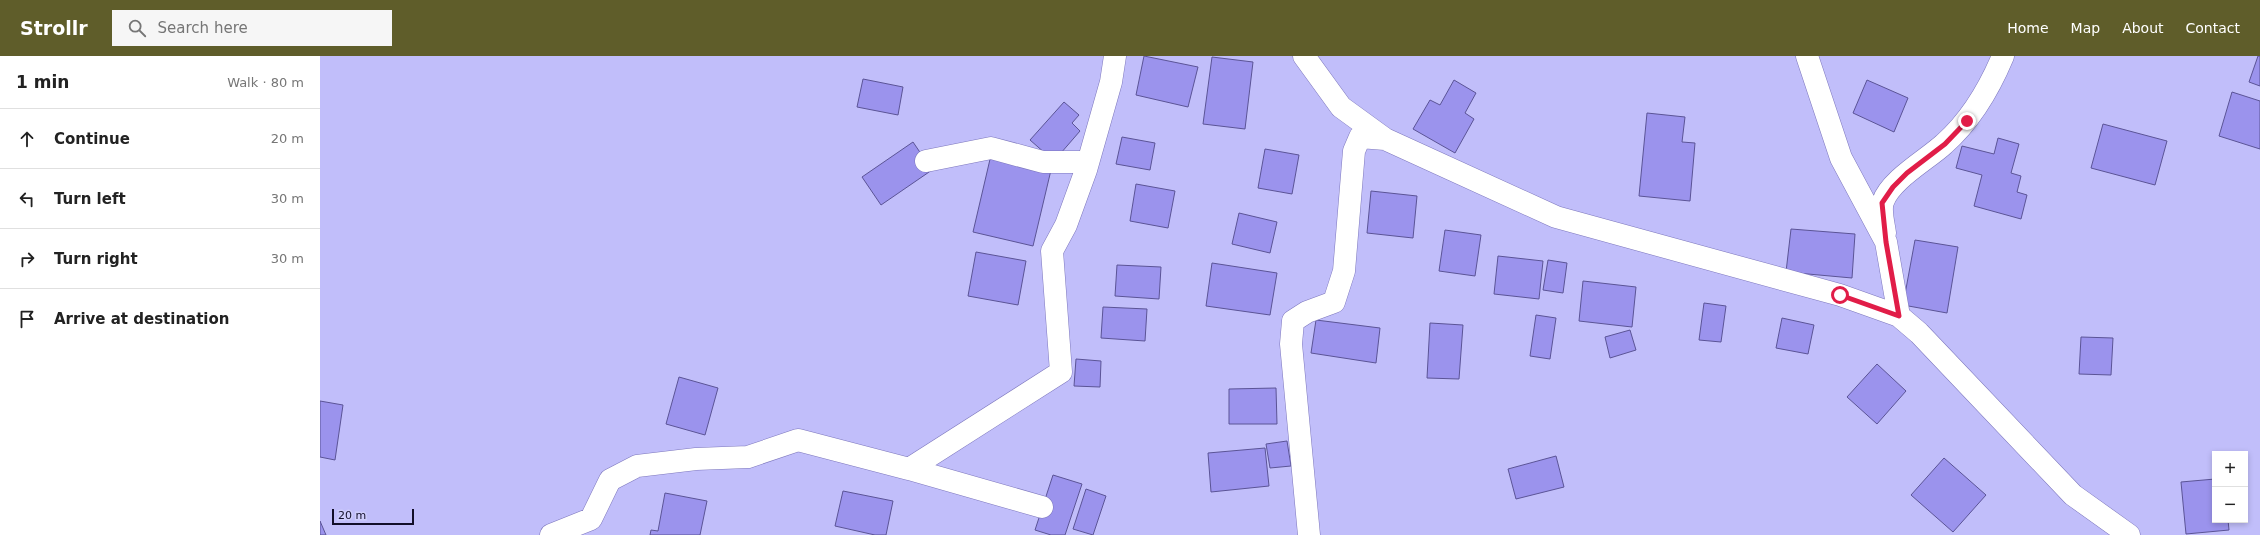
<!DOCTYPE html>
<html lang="en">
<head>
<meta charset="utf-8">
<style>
  body { margin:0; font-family:"DejaVu Sans",sans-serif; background:#f6f6f6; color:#222 }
  .controls { position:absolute; right:12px; bottom:12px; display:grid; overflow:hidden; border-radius:0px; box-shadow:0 2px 6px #0003 }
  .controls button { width:36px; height:36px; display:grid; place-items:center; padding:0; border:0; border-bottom:1px solid #e0e0e0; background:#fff; color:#222; font:20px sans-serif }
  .scale { position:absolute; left:12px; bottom:10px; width:82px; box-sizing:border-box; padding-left:4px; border:2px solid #120e29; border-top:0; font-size:11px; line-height:14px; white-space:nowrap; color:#120e29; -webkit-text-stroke:3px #cfcdfb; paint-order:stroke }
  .stop { position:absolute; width:12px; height:12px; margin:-9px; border:3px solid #e11d48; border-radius:50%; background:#fff }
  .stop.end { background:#e11d48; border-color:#fff; box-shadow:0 1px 4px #0008 }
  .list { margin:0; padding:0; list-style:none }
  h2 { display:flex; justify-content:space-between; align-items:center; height:52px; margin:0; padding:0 16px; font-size:17px }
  h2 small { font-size:13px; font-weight:400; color:#767676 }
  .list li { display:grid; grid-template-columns:26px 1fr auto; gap:12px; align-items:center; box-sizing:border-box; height:60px; padding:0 16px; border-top:1px solid #e0e0e0 }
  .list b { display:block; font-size:15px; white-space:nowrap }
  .list em { font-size:13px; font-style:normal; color:#767676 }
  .icon { flex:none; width:22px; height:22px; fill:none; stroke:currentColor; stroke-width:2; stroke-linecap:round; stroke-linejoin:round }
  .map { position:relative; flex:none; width:1940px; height:479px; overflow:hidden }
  header { display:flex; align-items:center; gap:24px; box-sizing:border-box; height:56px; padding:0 20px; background:#5f5d2a; color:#fff }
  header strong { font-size:19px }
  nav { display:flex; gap:22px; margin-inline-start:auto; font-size:14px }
  .search { width:280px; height:36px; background:#f6f6f6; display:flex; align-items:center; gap:10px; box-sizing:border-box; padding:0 14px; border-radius:0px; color:#767676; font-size:15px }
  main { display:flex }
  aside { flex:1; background:#fff }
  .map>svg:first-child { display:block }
  .building { fill:#9b93ed; stroke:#5b5496 }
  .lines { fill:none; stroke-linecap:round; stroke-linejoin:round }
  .minor-casing { stroke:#7d77bd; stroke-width:23 }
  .minor { stroke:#fff; stroke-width:22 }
  .route { stroke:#e11d48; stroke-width:5 }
</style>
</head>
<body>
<header>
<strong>Strollr</strong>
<div class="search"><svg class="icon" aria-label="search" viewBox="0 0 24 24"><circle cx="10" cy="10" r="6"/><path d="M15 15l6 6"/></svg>Search here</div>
<nav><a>Home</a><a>Map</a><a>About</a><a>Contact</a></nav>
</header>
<main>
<aside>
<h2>1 min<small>Walk · 80 m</small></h2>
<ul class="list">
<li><svg class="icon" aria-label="ahead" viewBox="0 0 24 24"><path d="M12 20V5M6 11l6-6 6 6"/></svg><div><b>Continue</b></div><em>20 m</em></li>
<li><svg class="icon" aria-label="left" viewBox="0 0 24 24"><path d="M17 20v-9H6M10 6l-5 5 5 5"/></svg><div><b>Turn left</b></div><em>30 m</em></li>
<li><svg class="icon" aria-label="right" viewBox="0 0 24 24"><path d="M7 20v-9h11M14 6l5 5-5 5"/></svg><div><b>Turn right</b></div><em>30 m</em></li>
<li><svg class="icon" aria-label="arrive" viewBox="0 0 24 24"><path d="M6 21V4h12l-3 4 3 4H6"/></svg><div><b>Arrive at destination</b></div></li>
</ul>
</aside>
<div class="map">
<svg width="1940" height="479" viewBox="0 0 1940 479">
  <rect width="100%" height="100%" fill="#c1befa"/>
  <!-- building -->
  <path class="building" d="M824,0L878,11L868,51L816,39Z
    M1938,0H1940V30L1929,26Z
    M892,1L933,6L925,73L883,68Z
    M543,23L583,31L578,59L537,51Z
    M1134,24L1156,37L1145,57L1154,63L1135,97L1093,73L1110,44L1120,49Z
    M1547,24L1588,42L1574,76L1533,57Z
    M1912,36L1940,45V93L1899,80Z
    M744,46L759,59L752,67L760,75L734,105L710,84Z
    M1327,57L1365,61L1362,86L1375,87L1370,145L1319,140Z
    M1783,68L1847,85L1835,129L1771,112Z
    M802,81L835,87L830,114L796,108Z
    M1678,82L1699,88L1691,117L1701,120L1697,136L1707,139L1701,163L1654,150L1662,119L1636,112L1642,90L1674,98Z
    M593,86L612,114L561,149L542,121Z
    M945,93L979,99L972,138L938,132Z
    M671,99L731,114L713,190L653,176Z
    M816,128L855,135L848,172L810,165Z
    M1051,135L1097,140L1093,182L1047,177Z
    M919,157L957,166L950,197L912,188Z
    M1471,173L1535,178L1532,222L1466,216Z
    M1125,174L1161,179L1155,220L1119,215Z
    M1595,184L1638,191L1627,257L1583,249Z
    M656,196L706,205L698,249L648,240Z
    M1178,200L1223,205L1219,243L1174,238Z
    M1228,204L1247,207L1243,237L1223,234Z
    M892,207L957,217L950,259L886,250Z
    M797,209L841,211L839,243L795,240Z
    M1263,225L1316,231L1312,271L1259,265Z
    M1384,247L1406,250L1401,286L1379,284Z
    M783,251L827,253L825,285L781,282Z
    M1216,259L1236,262L1230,303L1210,300Z
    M1462,262L1494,269L1488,298L1456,292Z
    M996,264L1060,272L1056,307L991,297Z
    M1110,267L1143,269L1139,323L1107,322Z
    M1310,274L1316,294L1290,302L1285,281Z
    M1761,281L1793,282L1791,319L1759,318Z
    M756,303L781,305L780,331L754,330Z
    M1557,308L1586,335L1557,368L1527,341Z
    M359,321L398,332L385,379L346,368Z
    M956,332L957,368H909V333Z
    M0,345L23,349L15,404L0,401Z
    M967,385L971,410L950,412L946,388Z
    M945,392L949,430L891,436L888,397Z
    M1236,400L1244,431L1196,443L1188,413Z
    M1624,402L1666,439L1633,476L1591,439Z
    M733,419L762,428L745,479H731L715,474Z
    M1895,423V464H1908L1909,474L1866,478L1861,426Z
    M766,433L786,440L773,479L753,473Z
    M523,435L573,445L566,479H555L515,470Z
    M345,437L387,445L380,479H330L331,474L338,475Z
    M0,465L6,479H0Z"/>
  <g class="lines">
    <defs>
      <path id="minor" d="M984,0L1021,51L1065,83L1236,161L1520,239L1579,260L1599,277L1753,439L1809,479
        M1487,0L1521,102L1566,186L1579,260
        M606,105L671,92L723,106H768
        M1565,177C1564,169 1560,154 1563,146C1570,124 1608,103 1624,88C1650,65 1670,31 1683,0
        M589,413L722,451
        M231,479L271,463L290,424L317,410L376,403L428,401L478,384L589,413L741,316L732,195L746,169L766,114L791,26L795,0
        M989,479L971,288L973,265L987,256L1014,246L1024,215L1034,95L1040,81L1065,83"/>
    </defs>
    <!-- minor casing -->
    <use href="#minor" class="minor-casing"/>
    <!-- minor -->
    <use href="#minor" class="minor"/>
  </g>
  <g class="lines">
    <!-- route -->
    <path class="route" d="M1520,239L1579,260L1566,186L1562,147L1573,131L1587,117L1625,88L1647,65"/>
  </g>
</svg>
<div class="controls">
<button>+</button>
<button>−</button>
</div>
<div class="scale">20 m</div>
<div class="stop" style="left:1520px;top:239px"></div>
<div class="stop end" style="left:1647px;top:65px"></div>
</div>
</main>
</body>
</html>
